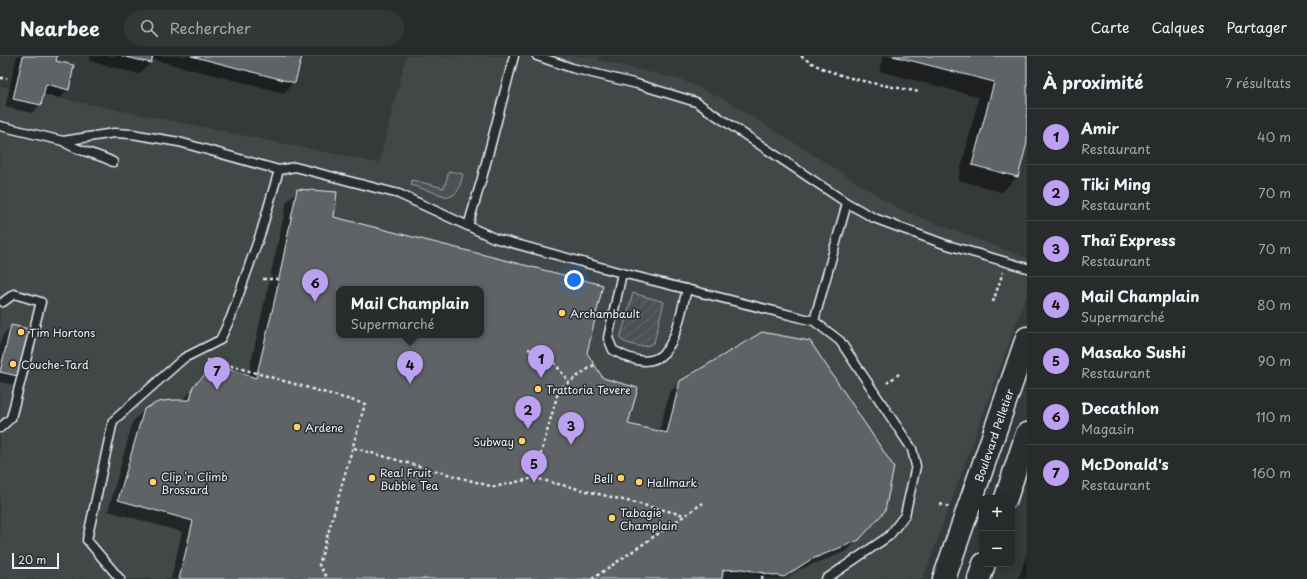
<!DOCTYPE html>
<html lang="fr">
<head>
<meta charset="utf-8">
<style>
  body { margin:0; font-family:"Playpen Sans",sans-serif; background:#343738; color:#f1f3f6 }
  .controls { position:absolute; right:12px; bottom:12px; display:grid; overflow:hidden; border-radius:8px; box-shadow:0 2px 6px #0003 }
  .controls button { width:36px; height:36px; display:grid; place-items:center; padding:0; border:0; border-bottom:1px solid #444748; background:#282b2c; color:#f1f3f6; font:20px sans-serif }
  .scale { position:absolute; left:12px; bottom:10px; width:47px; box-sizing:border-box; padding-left:4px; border:2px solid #e8f1f8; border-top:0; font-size:11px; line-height:14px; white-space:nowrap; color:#e8f1f8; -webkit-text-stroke:3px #2a2d2e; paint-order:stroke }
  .you { position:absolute; left:574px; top:224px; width:14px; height:14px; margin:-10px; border:3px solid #fff; border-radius:50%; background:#1a73e8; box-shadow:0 0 0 6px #1a73e833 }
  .badge { display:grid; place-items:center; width:26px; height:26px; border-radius:50%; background:#bca0f2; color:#111; font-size:13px; font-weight:700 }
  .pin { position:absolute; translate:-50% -33px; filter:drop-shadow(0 1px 2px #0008) }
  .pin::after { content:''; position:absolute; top:21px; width:14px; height:12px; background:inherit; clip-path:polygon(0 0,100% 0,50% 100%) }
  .popup { position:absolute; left:336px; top:230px; width:148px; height:52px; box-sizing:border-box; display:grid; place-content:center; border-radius:8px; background:#282b2c; filter:drop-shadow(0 1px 3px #0005); font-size:13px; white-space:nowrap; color:#a5a7a9 }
  .popup b { font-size:15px; color:#f1f3f6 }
  .popup::after { content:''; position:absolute; left:50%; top:100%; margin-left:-8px; border:8px solid transparent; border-top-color:#282b2c }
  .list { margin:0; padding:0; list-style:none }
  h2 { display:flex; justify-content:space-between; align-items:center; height:52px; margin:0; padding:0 16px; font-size:17px }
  h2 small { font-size:13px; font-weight:400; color:#a5a7a9 }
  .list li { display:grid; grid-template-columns:26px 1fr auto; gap:12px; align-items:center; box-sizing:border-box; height:56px; padding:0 16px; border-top:1px solid #444748 }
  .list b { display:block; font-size:15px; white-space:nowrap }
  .list p { margin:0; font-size:13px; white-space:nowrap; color:#a5a7a9 }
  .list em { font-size:13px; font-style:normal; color:#a5a7a9 }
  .icon { flex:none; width:22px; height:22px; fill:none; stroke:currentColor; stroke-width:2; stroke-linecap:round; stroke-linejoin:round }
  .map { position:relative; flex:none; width:1027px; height:523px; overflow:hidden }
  header { display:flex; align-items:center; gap:24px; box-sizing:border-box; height:56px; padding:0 20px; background:#282b2c; border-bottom:1px solid #444748 }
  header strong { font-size:19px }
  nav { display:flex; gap:22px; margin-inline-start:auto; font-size:14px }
  .search { width:280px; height:36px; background:#343738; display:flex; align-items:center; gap:10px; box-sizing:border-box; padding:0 14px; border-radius:22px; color:#a5a7a9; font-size:15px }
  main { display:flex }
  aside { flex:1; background:#282b2c }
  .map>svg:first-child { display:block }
  .built { fill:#424647; fill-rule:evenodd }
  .green { fill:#4d5152; stroke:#9aa1a5 }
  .garden { fill:url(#garden-furrows); stroke:#9aa1a5 }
  .shadow { fill:#0007; fill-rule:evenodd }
  .building { fill:#5f6365; stroke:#e8f1f8; fill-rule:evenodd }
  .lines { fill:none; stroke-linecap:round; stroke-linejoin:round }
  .lane-casing { stroke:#e8f1f8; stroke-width:11 }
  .secondary-casing { stroke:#e8f1f8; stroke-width:25 }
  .path { stroke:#e8f1f8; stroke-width:2.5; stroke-dasharray:3 3; stroke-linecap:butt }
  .lane { stroke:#2a2d2e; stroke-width:8 }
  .secondary { stroke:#2a2d2e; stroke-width:22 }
  .poi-dot { fill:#ffd166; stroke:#2a2d2e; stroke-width:1.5 }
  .labels { text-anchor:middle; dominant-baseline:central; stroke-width:3; stroke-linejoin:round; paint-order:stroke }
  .poi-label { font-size:11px; fill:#e8f1f8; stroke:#2a2d2e; text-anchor:start }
  .street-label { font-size:11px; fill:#e8f1f8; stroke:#2a2d2e }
</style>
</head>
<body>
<header>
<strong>Nearbee</strong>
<div class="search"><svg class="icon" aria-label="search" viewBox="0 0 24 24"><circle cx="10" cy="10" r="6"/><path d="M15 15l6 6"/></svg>Rechercher</div>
<nav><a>Carte</a><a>Calques</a><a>Partager</a></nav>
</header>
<main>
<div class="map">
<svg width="1027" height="523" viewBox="0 0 1027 523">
  <defs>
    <pattern id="garden-furrows" width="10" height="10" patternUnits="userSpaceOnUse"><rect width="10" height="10" fill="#4d5152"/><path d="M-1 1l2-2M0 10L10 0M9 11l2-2" fill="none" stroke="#676a6c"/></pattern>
  </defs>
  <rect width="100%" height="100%" fill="#35393a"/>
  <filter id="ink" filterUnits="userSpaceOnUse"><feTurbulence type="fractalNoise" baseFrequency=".025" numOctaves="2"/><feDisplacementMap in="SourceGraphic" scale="8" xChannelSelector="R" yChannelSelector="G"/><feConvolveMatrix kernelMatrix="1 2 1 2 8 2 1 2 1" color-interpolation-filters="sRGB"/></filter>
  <g filter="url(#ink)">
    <!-- built -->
    <path class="built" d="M406,0H599L598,4L682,24L726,44L901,154L1027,202V238L923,523H0V30L379,107ZM339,233H481V279H339Z"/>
    <!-- green -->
    <path class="green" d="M449,115L463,118C460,128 460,139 448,141L411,129L412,124L444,132Z"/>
    <!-- garden -->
    <path class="garden" d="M633,237L664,246L654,286C646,294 628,289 620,283Z"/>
    <!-- shadow -->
    <path class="shadow" d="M17,0H56L55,6L68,33L60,42L43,38L40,49L32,57L5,51Z
      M90,0H301L294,26L284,37L151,3L150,7L139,18L89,5Z
      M883,0H1027V83L1017,121L1002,136L958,124L979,41L879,15Z
      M298,134L333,161L602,230L586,298L627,368L659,376L669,337L680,326L858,483L847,495L798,514L785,523H171L182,476L108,455L133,365L144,354L182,345L194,331L248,320L287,145ZM339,233H481V279H339Z
      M11,270L22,321L13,329L0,326V289L3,279Z
      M1027,497V523H1016L1020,519Z"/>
    <!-- building -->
    <path class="building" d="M23,0H57L56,5L74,9L69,34L46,28L41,49L13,43Z
      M122,0H153L151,7Z
      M191,0H302L295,27Z
      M893,0H1027V87L1018,121L972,109L994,26Z
      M297,133L337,136L334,161L603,229L587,297L603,322L638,332L628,368L667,377L680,325L762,276L810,285L894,411L885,455L859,484L810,504L784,521L742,513L723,514L722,523H179L193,465L118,444L144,353L158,346L171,344H190L193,330L216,309L256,322L274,247ZM339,233H481V279H339Z
      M11,269L34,274L22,321L0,316Z"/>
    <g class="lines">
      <defs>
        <path id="lane" d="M537,0L572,12L637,28L696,46L847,147L874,162L944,188L1027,212
          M0,70L63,85L114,77L132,78L179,86L279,114L295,111L399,138L494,182L622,217L814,265L840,285L912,393L916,410L905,459L889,480L826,523
          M63,85C77,96 97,97 113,106
          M468,170L482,122L514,0
          M622,217L608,282L613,294C671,328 676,276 687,233
          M814,265L847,147
          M0,372L11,362L41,246L14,238L3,246
          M120,523L87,484L113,365L184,302L220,284L231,261L261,176L279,114"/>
        <g id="secondary">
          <path d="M1006,442L1027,378"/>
          <path id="s1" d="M944,523L1027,282"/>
          <path d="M979,523L984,508"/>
        </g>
      </defs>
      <!-- lane casing -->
      <use href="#lane" class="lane-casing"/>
      <!-- secondary casing -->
      <use href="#secondary" class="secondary-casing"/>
      <!-- path -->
      <path class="path" d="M801,0C831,23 882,28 919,36
        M0,22H7
        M263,223H278
        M597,227V226
        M993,246L1003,216
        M528,293L549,300L569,326
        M207,304L214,305L365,348L319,509L328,523
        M887,327L899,318
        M354,392L494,431L534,422L684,459
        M534,422L559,333L594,309
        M940,448L949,451
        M592,523L703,447
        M762,523L763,516"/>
      <!-- lane -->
      <use href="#lane" class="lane"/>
      <!-- secondary -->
      <use href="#secondary" class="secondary"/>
    </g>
  </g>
  <!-- markers -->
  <g class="poi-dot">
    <circle cx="562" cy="257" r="4"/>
    <circle cx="21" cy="276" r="4"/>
    <circle cx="13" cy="308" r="4"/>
    <circle cx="538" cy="333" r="4"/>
    <circle cx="297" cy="371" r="4"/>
    <circle cx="522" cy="385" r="4"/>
    <circle cx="372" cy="422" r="4"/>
    <circle cx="621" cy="422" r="4"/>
    <circle cx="153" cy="426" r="4"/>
    <circle cx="639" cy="426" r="4"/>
    <circle cx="612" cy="462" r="4"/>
  </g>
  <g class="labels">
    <!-- poi labels -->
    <g class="poi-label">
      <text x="570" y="257">Archambault</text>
      <text x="29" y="276">Tim Hortons</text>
      <text x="21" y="308">Couche-Tard</text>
      <text x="546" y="333">Trattoria Tevere</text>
      <text x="305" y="371">Ardene</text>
      <text x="514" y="385" text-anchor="end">Subway</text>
      <text x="380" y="416">Real Fruit<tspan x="380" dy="13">Bubble Tea</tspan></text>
      <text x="161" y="420">Clip ‘n Climb<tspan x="161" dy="13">Brossard</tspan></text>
      <text x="613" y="422" text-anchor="end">Bell</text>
      <text x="647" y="426">Hallmark</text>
      <text x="620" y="456">Tabagie<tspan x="620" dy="13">Champlain</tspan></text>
    </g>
    <!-- street labels -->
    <g class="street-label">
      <text stroke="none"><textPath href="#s1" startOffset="152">Boulevard Pelletier</textPath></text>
    </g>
  </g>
</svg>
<div class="controls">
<button>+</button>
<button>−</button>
</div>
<div class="scale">20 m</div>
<div class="you"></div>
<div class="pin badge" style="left:541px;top:322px">1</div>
<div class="pin badge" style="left:528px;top:373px">2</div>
<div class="pin badge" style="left:571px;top:389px">3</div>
<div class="pin badge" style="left:410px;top:328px">4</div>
<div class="popup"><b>Mail Champlain</b>Supermarché</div>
<div class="pin badge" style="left:534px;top:427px">5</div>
<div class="pin badge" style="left:315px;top:246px">6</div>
<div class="pin badge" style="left:217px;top:334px">7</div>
</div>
<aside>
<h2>À proximité<small>7 résultats</small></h2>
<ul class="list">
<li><span class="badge">1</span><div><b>Amir</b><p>Restaurant</p></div><em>40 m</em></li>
<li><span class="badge">2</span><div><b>Tiki Ming</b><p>Restaurant</p></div><em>70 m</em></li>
<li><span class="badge">3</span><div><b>Thaï Express</b><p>Restaurant</p></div><em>70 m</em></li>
<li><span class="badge">4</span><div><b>Mail Champlain</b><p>Supermarché</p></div><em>80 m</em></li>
<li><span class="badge">5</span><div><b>Masako Sushi</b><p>Restaurant</p></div><em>90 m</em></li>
<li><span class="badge">6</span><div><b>Decathlon</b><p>Magasin</p></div><em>110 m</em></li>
<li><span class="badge">7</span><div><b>McDonald's</b><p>Restaurant</p></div><em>160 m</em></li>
</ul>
</aside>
</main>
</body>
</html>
